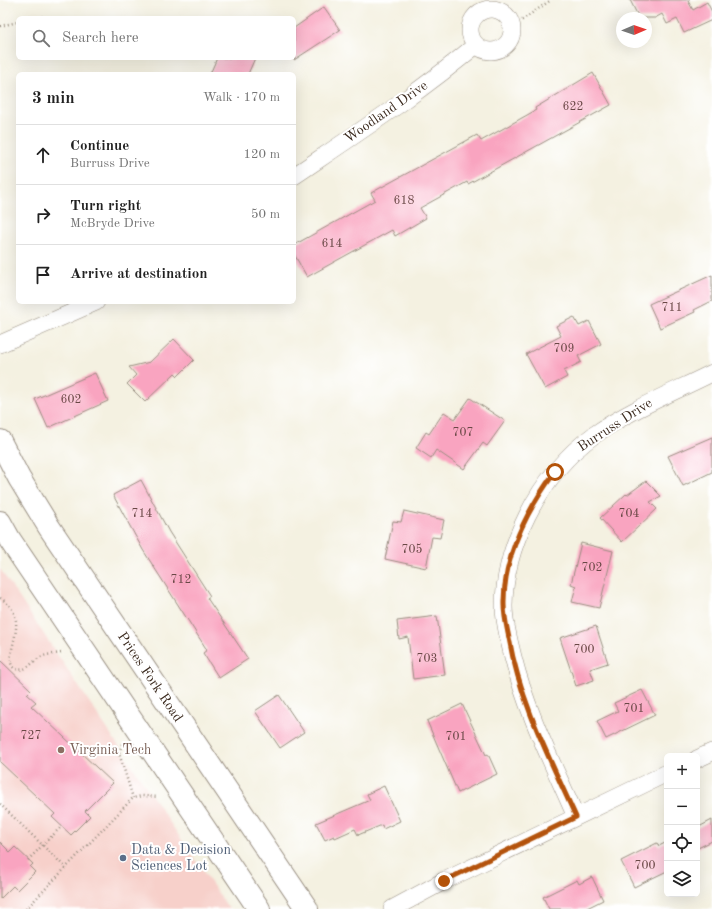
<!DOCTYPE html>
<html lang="en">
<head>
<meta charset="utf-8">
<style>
  body { margin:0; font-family:"Old Standard TT",serif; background:#f6f6f6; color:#222 }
  .controls { position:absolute; right:12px; bottom:12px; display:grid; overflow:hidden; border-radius:6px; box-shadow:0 4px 16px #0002 }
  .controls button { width:36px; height:36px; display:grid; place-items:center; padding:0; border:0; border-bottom:1px solid #e0e0e0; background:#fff; color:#222; font:20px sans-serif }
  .compass { position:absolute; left:616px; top:12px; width:36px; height:36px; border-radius:50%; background:#fff; box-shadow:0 4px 16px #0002; rotate:88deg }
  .stop { position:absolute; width:12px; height:12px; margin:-9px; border:3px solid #b45309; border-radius:50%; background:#fff }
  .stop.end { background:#b45309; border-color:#fff; box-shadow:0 1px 4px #0008 }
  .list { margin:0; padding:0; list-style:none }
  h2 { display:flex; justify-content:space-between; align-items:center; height:52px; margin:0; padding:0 16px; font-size:17px }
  h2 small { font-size:13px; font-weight:400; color:#767676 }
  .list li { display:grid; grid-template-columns:26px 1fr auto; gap:12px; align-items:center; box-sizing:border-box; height:60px; padding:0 16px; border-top:1px solid #e0e0e0 }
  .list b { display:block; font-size:15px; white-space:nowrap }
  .list p { margin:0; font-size:13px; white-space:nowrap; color:#767676 }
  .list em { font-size:13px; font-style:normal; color:#767676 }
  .icon { flex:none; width:22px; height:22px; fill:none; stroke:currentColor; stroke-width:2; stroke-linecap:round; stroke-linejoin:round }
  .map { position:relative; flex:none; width:712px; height:909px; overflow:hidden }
  .search { position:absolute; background:#fff; box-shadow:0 4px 16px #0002; left:16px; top:16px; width:280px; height:44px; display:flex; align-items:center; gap:10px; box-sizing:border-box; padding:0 14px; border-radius:6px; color:#767676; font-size:15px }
  .panel { position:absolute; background:#fff; box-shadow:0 4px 16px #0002; left:16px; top:72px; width:280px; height:232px; border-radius:6px }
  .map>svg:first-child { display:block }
  .built { fill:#f7d0ca }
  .building { fill:#f9a4c0 }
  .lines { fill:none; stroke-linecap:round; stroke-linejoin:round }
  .street-casing { stroke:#988e80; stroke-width:18 }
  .primary-casing { stroke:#988e80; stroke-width:24 }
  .path { stroke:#988e80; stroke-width:2.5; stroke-dasharray:1 3; stroke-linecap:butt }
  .street { stroke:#fff; stroke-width:17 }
  .primary { stroke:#fff; stroke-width:22 }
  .route { stroke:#b45309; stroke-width:5 }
  .education-dot { fill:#8d6e63; stroke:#fff; stroke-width:1.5 }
  .service-dot { fill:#5c6f8a; stroke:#fff; stroke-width:1.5 }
  .labels { text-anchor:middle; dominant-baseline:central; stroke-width:4; stroke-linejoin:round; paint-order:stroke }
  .number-label { font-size:12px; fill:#6a4846 }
  .street-label { font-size:14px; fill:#3b2a1e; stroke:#fff }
  .education-label { font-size:14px; fill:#785e54; stroke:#fff; text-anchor:start }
  .service-label { font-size:14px; fill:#4e5e75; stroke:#fff; text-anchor:start }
</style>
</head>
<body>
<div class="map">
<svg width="712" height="909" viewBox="0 0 712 909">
  <rect width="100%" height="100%" fill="#fff"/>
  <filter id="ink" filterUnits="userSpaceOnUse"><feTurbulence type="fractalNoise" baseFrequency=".025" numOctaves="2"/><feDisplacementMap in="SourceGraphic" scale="8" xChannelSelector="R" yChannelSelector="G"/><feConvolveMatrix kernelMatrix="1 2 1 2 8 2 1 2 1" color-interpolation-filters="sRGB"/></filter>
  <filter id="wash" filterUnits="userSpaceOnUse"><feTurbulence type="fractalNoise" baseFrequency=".012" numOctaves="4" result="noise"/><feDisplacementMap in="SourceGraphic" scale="16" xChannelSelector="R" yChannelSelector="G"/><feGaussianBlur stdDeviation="0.9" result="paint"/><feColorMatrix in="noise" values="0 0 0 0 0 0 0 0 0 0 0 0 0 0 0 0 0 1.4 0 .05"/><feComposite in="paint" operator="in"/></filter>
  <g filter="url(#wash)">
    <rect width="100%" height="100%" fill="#f4f1e1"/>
    <!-- built -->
    <path class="built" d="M0,569L173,827L229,909H0Z"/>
    <g id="blocks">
      <!-- building -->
      <path class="building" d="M630,0H690L688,1L693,10L707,2L712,12V20L684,33L677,19L667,24L662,14L655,18H639Z
        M324,7L340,30L294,60V28Z
        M217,58H255L248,74H210Z
        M593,73L611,105L468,184L467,182L420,208L426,218L395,236L392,230L307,277L294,254V245L375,200L371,193L477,135L481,141L536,110L535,108Z
        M712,275V301L694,310L695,312L660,328L649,304Z
        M574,317L579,326L589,321L601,344L578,356L581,362L564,371L567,377L545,389L526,354L561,336L556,326Z
        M174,339L194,360L178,376L175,373L145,402L127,384L136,375L129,367L150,362Z
        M95,373L108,401L48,428L35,399Z
        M470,398L505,421L487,446L483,443L464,469L436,450L431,458L416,448L426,432L429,434L444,412L455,419Z
        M712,437V472L683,486L668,456Z
        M141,480L169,532L210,596L207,598L248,659L219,678L203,653L207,650L143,550L113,495Z
        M646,481L661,496L650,502L657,509L622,542L600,518L626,494L627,495Z
        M404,511L444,520L440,538L432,537L426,568L385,559L393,521L401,522Z
        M581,543L613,551L599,608L572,602L576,586L571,584Z
        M437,616L445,675L413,679L408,637L399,639L397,621Z
        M596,626L608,663L590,669L594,680L576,686L560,638Z
        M0,660L31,690L27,694L36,702L31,706L113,783L85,811L90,816L71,835L52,817L55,814L0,762Z
        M642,690L655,715L606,739L597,721L618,711L614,703Z
        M279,695L304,732L280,748L255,711Z
        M462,704L486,755L488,754L497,774L458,793L427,721Z
        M384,786L400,821L383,829L382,825L358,835L355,829L335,838L334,836L325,840L316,823L370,800L367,794Z
        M712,820V841L698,848L697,828Z
        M0,842L10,852L15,847L33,864L30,867L35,872L17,890L13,886L0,899Z
        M667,842V871L634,887L621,861L657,843L659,846Z
        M592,877L603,900L585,909H549L543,897L577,880L579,884Z"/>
    </g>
  </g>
  <g filter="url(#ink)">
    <use href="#blocks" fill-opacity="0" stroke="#988e80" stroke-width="1"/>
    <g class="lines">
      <defs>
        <path id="street" d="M470 30a21 21 0 1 1 42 0a21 21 0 1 1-42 0Z
          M294,176C356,134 419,93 476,45
          M0,344L96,302
          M697,759L712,752
          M576,817C553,764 527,713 513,657C509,640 504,623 504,606C504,575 513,544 527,516C543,484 565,456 594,435C631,409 672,393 712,373
          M392,909L444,881L667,773"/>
        <path id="primary" d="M0,441L19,478L49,527L307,909
          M0,522L10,540L259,909"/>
      </defs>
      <!-- street casing -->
      <use href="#street" class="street-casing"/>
      <!-- primary casing -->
      <use href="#primary" class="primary-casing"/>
      <!-- path -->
      <path class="path" d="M38,18L45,16
        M510,22L522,20L551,0
        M0,26L18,22
        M0,598C35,619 0,656 14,668C27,674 32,660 43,656C49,654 55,654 61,653
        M122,744L119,753L133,798
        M0,804L66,868
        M28,860L62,826
        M26,909L133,798L142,796L158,797"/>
      <!-- street -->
      <use href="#street" class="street"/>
      <!-- primary -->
      <use href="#primary" class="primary"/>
    </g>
  </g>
  <g class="lines" filter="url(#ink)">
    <!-- route -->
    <path class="route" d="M444,881L576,817C550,759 520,702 509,638C507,628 504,616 504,605C503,556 527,510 555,472"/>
  </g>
  <!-- markers -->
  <circle class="education-dot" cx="61" cy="750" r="4"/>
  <circle class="service-dot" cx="123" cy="858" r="4"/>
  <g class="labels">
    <!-- number labels -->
    <g class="number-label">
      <text x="573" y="107">622</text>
      <text x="404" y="201">618</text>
      <text x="332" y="244">614</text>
      <text x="672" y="308">711</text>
      <text x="564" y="349">709</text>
      <text x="71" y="400">602</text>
      <text x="463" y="433">707</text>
      <text x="142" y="514">714</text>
      <text x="629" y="514">704</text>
      <text x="412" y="550">705</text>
      <text x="592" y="568">702</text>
      <text x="181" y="580">712</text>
      <text x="584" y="650">700</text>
      <text x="427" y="659">703</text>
      <text x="634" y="709">701</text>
      <text x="31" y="736">727</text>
      <text x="456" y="737">701</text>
      <text x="645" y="866">700</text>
    </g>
    <!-- street labels -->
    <g class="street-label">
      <text transform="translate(386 112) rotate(-35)">Woodland Drive</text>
      <text transform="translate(615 425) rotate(-33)">Burruss Drive</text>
      <text transform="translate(150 677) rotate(56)">Prices Fork Road</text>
    </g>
    <!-- education labels -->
    <g class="education-label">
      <text x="69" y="750">Virginia Tech</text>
    </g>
    <!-- service labels -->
    <g class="service-label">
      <text x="131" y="850">Data &amp; Decision<tspan x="131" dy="16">Sciences Lot</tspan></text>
    </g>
  </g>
</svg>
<div class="controls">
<button>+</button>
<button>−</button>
<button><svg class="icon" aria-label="locate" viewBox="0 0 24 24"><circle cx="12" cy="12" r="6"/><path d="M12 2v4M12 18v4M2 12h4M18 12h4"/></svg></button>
<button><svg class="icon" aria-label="layers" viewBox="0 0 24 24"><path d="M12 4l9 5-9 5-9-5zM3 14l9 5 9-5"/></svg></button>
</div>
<svg class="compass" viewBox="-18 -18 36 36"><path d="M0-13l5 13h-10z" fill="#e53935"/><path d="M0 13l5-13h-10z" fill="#767676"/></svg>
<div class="stop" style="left:555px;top:472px"></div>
<div class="stop end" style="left:444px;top:881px"></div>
<div class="search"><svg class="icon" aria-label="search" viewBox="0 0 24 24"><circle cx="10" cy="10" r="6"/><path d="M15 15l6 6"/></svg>Search here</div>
<section class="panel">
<h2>3 min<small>Walk · 170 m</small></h2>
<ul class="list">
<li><svg class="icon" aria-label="ahead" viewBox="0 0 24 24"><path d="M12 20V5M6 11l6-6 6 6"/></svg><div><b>Continue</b><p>Burruss Drive</p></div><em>120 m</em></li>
<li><svg class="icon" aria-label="right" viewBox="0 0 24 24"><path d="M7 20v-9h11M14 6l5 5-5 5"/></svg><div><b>Turn right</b><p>McBryde Drive</p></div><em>50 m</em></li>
<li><svg class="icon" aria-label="arrive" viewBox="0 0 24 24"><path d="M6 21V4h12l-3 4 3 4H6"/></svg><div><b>Arrive at destination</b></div></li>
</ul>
</section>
</div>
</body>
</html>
